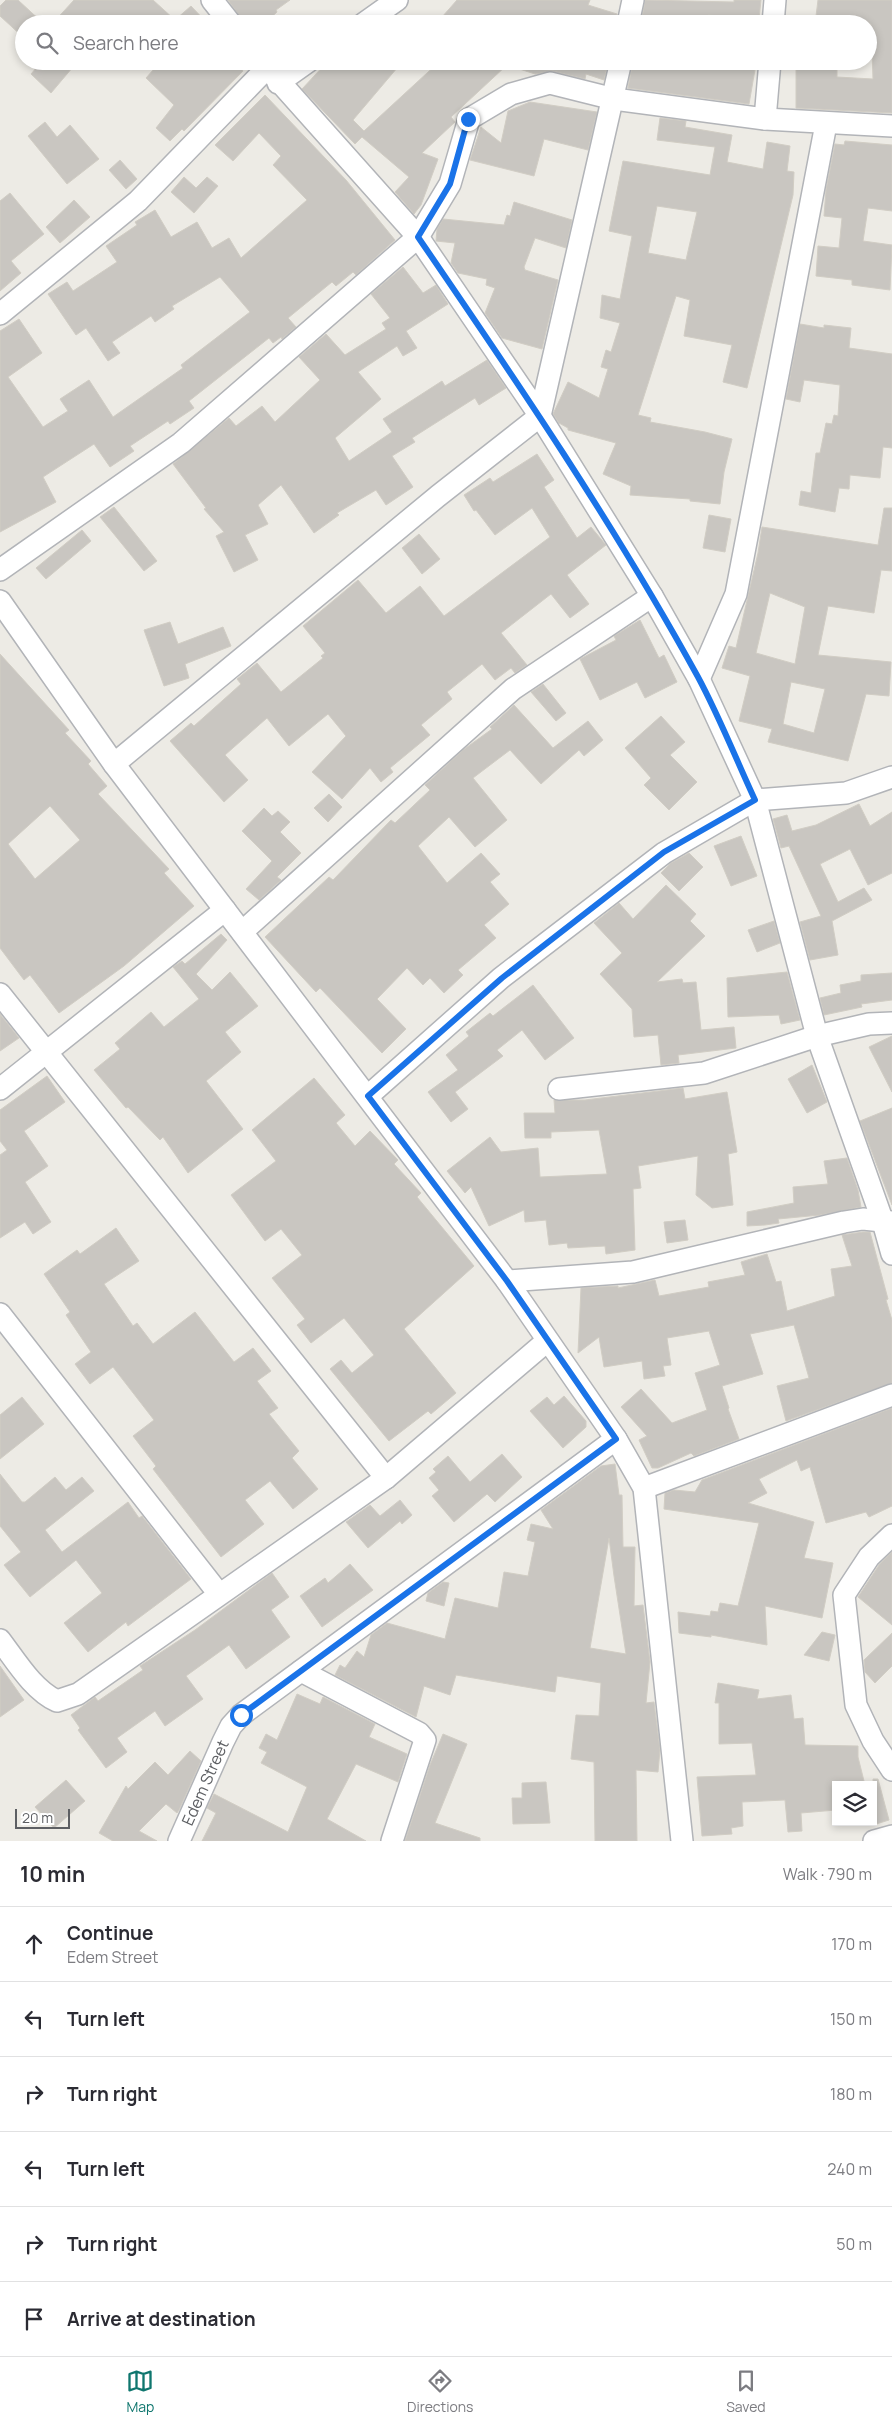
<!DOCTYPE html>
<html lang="en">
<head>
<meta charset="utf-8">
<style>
  body { margin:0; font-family:Manrope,sans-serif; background:#f7f7f7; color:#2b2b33 }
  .controls { position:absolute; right:15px; bottom:15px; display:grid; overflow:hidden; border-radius:0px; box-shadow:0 2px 8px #0003 }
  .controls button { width:45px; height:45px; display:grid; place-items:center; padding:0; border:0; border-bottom:1px solid #e1e1e2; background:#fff; color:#2b2b33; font:25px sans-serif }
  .scale { position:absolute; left:15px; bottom:12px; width:55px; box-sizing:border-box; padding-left:5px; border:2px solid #5d5f63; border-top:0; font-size:14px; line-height:18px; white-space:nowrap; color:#5d5f63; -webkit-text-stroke:4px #fff; paint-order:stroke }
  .stop { position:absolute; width:15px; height:15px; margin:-11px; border:4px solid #1a73e8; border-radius:50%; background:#fff }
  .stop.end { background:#1a73e8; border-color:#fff; box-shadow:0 1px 5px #0008 }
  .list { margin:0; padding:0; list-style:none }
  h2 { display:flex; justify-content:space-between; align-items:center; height:65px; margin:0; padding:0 20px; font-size:21px }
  h2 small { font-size:16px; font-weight:400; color:#7c7c81 }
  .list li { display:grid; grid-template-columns:32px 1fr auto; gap:15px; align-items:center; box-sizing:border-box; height:75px; padding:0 20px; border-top:1px solid #e1e1e2 }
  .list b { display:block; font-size:19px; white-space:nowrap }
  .list p { margin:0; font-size:16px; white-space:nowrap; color:#7c7c81 }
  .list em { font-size:16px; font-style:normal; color:#7c7c81 }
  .icon { flex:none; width:28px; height:28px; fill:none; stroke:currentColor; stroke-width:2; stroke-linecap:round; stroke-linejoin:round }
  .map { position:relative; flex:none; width:892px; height:1841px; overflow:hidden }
  .search { position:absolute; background:#fff; box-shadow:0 2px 8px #0003; left:15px; right:15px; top:15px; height:55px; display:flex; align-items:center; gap:12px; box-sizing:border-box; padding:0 18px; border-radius:28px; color:#7c7c81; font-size:19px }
  .sheet { height:515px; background:#fff }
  nav { display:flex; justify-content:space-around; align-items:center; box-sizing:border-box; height:70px; border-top:1px solid #e1e1e2; background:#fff; font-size:14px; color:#7c7c81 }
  nav a { display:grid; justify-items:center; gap:2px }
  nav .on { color:#0f766e }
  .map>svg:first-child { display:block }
  .building { fill:#c9c6c1; stroke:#d1cdc4; fill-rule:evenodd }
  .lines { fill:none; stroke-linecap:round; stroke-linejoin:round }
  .street-casing { stroke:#b2b4b8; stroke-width:24 }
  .street { stroke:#fff; stroke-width:21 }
  .route { stroke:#1a73e8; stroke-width:6 }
  .labels { text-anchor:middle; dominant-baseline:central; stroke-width:4; stroke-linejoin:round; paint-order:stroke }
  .street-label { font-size:16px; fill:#5d5f63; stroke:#fff }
</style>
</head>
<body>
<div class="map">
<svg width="892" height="1841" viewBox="0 0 892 1841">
  <rect width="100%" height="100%" fill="#edebe5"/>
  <!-- building -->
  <path class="building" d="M6,0H18L44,24H24V38L0,16V6Z
    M74,0H153L175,20L191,6L208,24H52Z
    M228,0H290L276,10L277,12L264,24H245Z
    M457,0H590L588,5L617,14L616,24H449L442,17Z
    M645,0L734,2V0H761L759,19L708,15L707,24H641Z
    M818,0H892V113L796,108V62L837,63V77L873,79L871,24H815Z
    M42,61H78L51,93L31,74Z
    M161,61H234L243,71L184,131L182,129L170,141L156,128L174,105L146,78Z
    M328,61H403L353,120L364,131L440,61L608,63L604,80L586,74L585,79L553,71L535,74L507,65L451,117L455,122L422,153L438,159L421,205L414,214L395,192L409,177L362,137L355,144L302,89Z
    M633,61H738L756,64L749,104L628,88Z
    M265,95L346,180L395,240L356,275L353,272L336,286L332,282L288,318L296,327L282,339L281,337L273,343L269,338L189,401L194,408L170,424L168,421L130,446L134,451L110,467L94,444L43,477L56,502L0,532V331L19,319L42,353L8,377L43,427L68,411L60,399L89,380L113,417L183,368L181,365L250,312L220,277L172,306L174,309L155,322L151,316L112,342L120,353L108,361L86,328L76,335L48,294L67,282L73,291L117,262L106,246L137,225L135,222L155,210L171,237L197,222L212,248L229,238L241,258L307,200L273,165L281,156L259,133L233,161L215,145Z
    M530,102L597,112L588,150L544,139L534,176L470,160L481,127L501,143L508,111Z
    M660,118L686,121L685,127L732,135L727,162L763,169L767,142L790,146L787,171L794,172L793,195L747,388L723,382L732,345L684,336L690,300L676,296L638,415L651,418L650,422L705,432L732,439L724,472L720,504L690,501V499L630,495L631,486L603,474L616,443L568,430V428L559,423L553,414L568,382L599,398L608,369L601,367L606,350L611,352L620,323L600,318L602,295L620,299L632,236L609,231L623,161L710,175L715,147L657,140ZM657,206L697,212L686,260L648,253Z
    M45,122L57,137L70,125L99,159L67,184L28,136Z
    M845,141L892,145V211L868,208L863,241L892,245L890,290L852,285V280L816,276L818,246L839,248L842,218L824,216L826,190L835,144L844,145Z
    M120,160L137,179L126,189L109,170Z
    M184,177L196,188L207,177L218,186L194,213L171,192Z
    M10,193L44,234L11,261L21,273L0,291V201Z
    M74,200L90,217L60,243L46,227Z
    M514,202L572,220L566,248L535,238L524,267L525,270L558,280L542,349L502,338L485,313L495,288L486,285L487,279L458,273L451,263L455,243L436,241L437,229L443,219L504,225L507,215L510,216Z
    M403,267L423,293L436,285L448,304L406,331L417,348L403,356L397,346L358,372L381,399L335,438L349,461L392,432L383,419L442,381L445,386L487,360L506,388L479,405L475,398L412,438L415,442L392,456L413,487L386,505L376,490L337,513L339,515L314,533L281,485L258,505L268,524L245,535L258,560L234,572L216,536L224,532L204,509L206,508L173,464L229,418L236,426L262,406L275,422L320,380L299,357L326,334L345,355L386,329L382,323L390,318L371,294Z
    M800,324L824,328V325L851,328L849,348L892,354V448L883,447L880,478L850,475L849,489L839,488L835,512L799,505L801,491L811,493L816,453H820L826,423L832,424L834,415L838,416L840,385L804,380L800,402L786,399Z
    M537,454L554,480L544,487L577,538L591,527L606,545L567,575L589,604L570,618L551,594L501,633L527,665L515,673L511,668L495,680L482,664L447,692L452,699L421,725L430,735L390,768L393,772L381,782L370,768L342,799L312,772L346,736L328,714L289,746L267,718L225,755L248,780L224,802L170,741L191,723L194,726L241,684L237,679L257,663L281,692L323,658L321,656L325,653L303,626L358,580L386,613L420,586L444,616L550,537L532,508L495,535L476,510L474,511L464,495L490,478L493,482Z
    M114,507L157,561L144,571L100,517Z
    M884,508H892V571L881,570L874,613L828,606L818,655L891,662L889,696L866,694L848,761L768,742L772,729L739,721L750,676L722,668L729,646L736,648L758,553L762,527L878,545ZM770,593L805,607L795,664L756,653ZM791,682L825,689L814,733L783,724Z
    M709,515L731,519L725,552L703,548Z
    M82,530L91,541L46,579L36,568Z
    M419,534L440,559L422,574L402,548Z
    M640,620L659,658L664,655L677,682L645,698L637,682L600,700L580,659L616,640L614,636Z
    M170,622L178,644L223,627L231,646L185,664L189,678L164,686L144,630Z
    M0,654L69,730L65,733L91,761L88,764L107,786L98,794L169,869L164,873L194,906L124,966L59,1013L30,975L24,980L0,948ZM50,806L80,840L35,879L8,844Z
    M543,684L566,713L556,721L531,692Z
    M514,705L553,748L588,721L603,740L584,756L579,750L541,784L510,750L473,778L507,820L475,847L449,817L418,846L447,883L481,853L500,874L490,882L509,904L484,925L496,938L458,970L463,975L444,993L430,978L423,985L407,968L377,999L406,1029L382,1053L320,988L316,992L265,937L329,877L333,880L391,820L395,823L430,790L425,785L463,750L492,729L490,727Z
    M661,716L685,742L670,755L697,782L669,810L644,785L651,778L625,748Z
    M329,794L342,807L328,822L314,808Z
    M859,804L870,826L892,812V873L868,885L850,849L820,864L838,902L864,888L872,900L832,921L838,955L810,960L800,922L821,916L789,846L781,848L773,819L787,815L792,831L816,825Z
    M264,808L272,816L278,811L290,822L280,832L301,853L277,877L281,880L259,900L246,889L272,861L242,831Z
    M741,836L757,876L731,886L714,846Z
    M689,853L703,867L679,891L661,873L671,863Z
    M666,885L696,914L690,921L705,936L657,982L682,979L683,983L696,982L701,1030L734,1027L736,1048L678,1055L679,1063L661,1065L658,1035L634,1037L632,1009L600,974L622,953L594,923L619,903L633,919Z
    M774,921L780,943L757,952L748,930Z
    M221,934L227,940L196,974L212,990L230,972L258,1006L225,1032L241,1052L206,1081L243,1129L188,1173L163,1137L160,1140L128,1107L126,1108L94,1070L120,1049L115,1043L151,1012L164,1027L199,999L173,967L182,961L185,964Z
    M787,972L800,1020L781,1024L779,1015L728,1017L727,978Z
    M892,973V1000L861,1004L862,1007L824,1015L820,998L841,993L840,985L861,981V975Z
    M533,985L574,1038L545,1060L522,1030L497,1050L503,1056L455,1092L468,1109L451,1122L428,1092L458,1070L446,1055L469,1036L466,1032L490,1013L493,1016Z
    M0,1014L19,1038L0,1051Z
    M892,1036V1092L869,1047Z
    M812,1065L827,1102L807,1113L788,1079Z
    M47,1076L65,1102L24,1131L48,1166L25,1182L51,1222L33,1234L25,1222L0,1238V1155L7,1150L0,1141V1110Z
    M314,1078L345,1115L336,1123L355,1146L370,1131L398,1160L394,1164L421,1193L417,1197L474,1266L404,1329L456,1393L431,1414L428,1411L389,1441L330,1369L341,1360L352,1373L374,1355L344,1318L311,1343L297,1325L305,1319L272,1278L302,1255L281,1229L265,1241L231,1195L276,1161L252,1130Z
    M683,1088L685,1099L727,1092L737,1152L728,1154L733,1205L712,1208L696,1195L698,1156L638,1166L641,1188L633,1189L635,1250L606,1254L605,1246L568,1248L567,1243L549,1245L546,1220L525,1222L524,1210L489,1226L471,1187L465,1193L447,1171L490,1137L501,1152L538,1148L540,1177L607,1174L599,1130L551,1132V1138H525L524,1113H555L554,1100H585Z
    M892,1108V1205L860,1121Z
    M847,1158L858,1190L861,1207L820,1215L778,1219L779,1223L765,1225L747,1226V1212L794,1203L793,1187L828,1184L824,1161Z
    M685,1220L688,1240L667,1243L664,1222Z
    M116,1228L139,1261L104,1284L133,1326L137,1323L153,1344L195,1312L234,1362L253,1348L271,1371L257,1381L278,1408L269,1414L299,1451L292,1458L318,1489L293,1509L270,1481L245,1500L264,1524L221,1557L153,1469L156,1466L133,1436L154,1420L113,1367L90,1384L75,1364L91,1352L66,1315L70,1312L44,1274L77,1250L80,1254Z
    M863,1232H870L888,1299L886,1300L892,1320V1383L786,1421L777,1386L809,1378L794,1325L750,1334L763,1374L722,1386L729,1408L728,1409L739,1439L694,1456L691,1453L658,1468H652L639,1440L647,1436L621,1407L641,1389L672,1423L707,1410L695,1373L720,1365L709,1331L667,1338L671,1365L663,1366L665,1376L644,1379L642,1361L604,1367L599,1337L578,1353L581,1288L618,1286V1288L655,1280L659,1296L709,1287L708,1282L745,1275L741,1262L767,1254L776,1282L781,1281L787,1311L835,1296L831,1269L852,1266L842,1235Z
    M564,1396L586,1421V1427L563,1448L530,1411L547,1397L554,1405Z
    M22,1397L44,1424L0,1459V1415Z
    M892,1408V1506L869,1517L866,1512L826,1523L810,1467L801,1471L797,1460L759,1479L767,1493L748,1503L814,1522L804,1558L833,1563L822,1618L765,1606L767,1645L711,1635V1637L679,1633L678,1612L710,1616L711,1611L718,1612L720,1603L738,1606L759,1523L664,1509L665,1493L674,1490L695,1492L702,1480Z
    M502,1454L522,1477L495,1502L487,1494L454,1522L432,1496L439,1490L429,1478L436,1472L433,1469L448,1456L470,1482Z
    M615,1464L619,1495H622L623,1547H635L634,1606L643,1605L650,1662L646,1703L654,1702L660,1750L658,1772L636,1770L637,1841H595L594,1762L571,1759L576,1715L599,1716L601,1683L557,1676L555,1692L456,1675L450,1695L424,1686L416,1717L335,1675L340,1665L345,1668L357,1651L364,1657L371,1635L387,1623L445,1639L455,1598L498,1608L504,1572L528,1576L535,1542L527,1540L531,1524L553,1529L541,1510L601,1466ZM609,1538L614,1576L626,1654L590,1648Z
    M0,1474L22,1502H25L55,1477L66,1490L82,1477L94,1491L45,1530L62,1552L128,1502L139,1518L142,1516L191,1579L128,1626L126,1622L88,1652L64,1623L102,1593L76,1560L30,1597L4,1565L21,1552L0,1526Z
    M400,1500L412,1515L402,1524L400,1521L368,1548L346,1522L370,1505L380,1516Z
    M892,1552V1625L858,1597L879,1565Z
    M350,1564L373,1590L322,1627L300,1596L325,1578L328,1583Z
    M272,1573L289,1597L271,1610L290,1637L246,1669L229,1645L186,1676L203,1699L165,1726L155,1711L117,1738L127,1752L106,1768L78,1730L80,1728L71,1715L95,1697L98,1701L143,1670L140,1666L195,1630Z
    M443,1582L449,1583L444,1606L426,1601L428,1593Z
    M822,1632L835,1635L829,1661L804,1655Z
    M892,1633V1666L875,1683L865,1672L864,1660Z
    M0,1666L24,1700L0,1717Z
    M718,1683L759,1690L757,1699L791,1695L794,1719L803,1718L805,1745L858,1746V1757L865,1785H836V1810L801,1813L802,1831L788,1832L785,1800L742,1802L743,1826L731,1828L732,1834L702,1836L697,1777L756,1775L752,1743L719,1744V1703H715Z
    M297,1694L320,1704L323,1697L375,1724L369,1737L407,1754L398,1782L356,1764L327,1819L366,1841H202L216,1813L207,1808L214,1794L288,1832L307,1787L261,1763L267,1752L259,1748L266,1734L277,1740Z
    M443,1734L467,1744L435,1823L480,1838V1841H405L430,1765Z
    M190,1751L201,1761L179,1810L177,1813L166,1804L139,1831L157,1841H113L99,1833L126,1786L128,1789L155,1762L168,1775Z
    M873,1779H878L889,1820L873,1825Z
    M66,1780L85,1801L54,1828L35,1807Z
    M546,1782L550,1823L513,1824L512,1798H522V1783Z"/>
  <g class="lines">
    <defs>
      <g id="street">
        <path d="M212,0L231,24"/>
        <path d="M363,24L397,0"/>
        <path d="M628,24L633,0"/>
        <path d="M773,24L775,0"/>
        <path d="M261,61L418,237L540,416L652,596L699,679L755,800L817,1036L883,1222L892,1254"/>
        <path d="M278,83L309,61"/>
        <path d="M765,119L770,61"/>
        <path d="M0,314L138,201L267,68"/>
        <path d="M0,570L181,443L418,237L450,184L469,119L511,94L550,83L614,99L765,119L892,126"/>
        <path d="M0,601L114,764L507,1281L616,1439L644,1488L682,1841"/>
        <path d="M699,679L736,594L826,124"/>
        <path d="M114,764L438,496L540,416L621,61"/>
        <path d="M242,932L513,689L652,596"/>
        <path d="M0,994L386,1478"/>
        <path d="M0,1089L225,910"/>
        <path d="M559,1089L704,1073L817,1036L869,1024L892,1023"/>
        <path d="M368,1096L501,978L664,853L755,800L846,793L892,777"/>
        <path d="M507,1281L633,1272L844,1222L863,1219L892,1222"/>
        <path d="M0,1314L219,1594"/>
        <path d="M644,1488L892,1395"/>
        <path d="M892,1535L869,1557L844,1595L856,1705L873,1741L892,1770"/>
        <path d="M0,1640C16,1661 33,1690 57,1701L78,1694L386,1478L547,1341"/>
        <path d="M301,1671L419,1733L425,1740L392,1841"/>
        <path id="s1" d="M179,1841L223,1742L231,1726L241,1715L616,1439"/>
        <path d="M874,1841L892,1836"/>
      </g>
    </defs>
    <!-- street casing -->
    <use href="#street" class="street-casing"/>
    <!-- street -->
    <use href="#street" class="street"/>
  </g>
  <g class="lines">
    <!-- route -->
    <path class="route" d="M241,1715L616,1439L507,1281L368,1096L502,978L664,852L755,800C736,759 719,716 698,677C614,524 516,380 418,237L450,184L468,119"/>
  </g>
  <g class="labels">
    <!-- street labels -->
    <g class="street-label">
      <text stroke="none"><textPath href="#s1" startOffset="64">Edem Street</textPath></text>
    </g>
  </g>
</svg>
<div class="controls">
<button><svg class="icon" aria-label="layers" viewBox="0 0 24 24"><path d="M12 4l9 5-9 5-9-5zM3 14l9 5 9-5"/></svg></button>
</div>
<div class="scale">20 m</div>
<div class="stop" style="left:241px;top:1715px"></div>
<div class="stop end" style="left:468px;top:119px"></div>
<div class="search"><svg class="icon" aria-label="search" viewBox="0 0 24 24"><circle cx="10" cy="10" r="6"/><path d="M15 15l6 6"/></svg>Search here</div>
</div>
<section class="sheet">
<h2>10 min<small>Walk · 790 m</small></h2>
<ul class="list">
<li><svg class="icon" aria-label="ahead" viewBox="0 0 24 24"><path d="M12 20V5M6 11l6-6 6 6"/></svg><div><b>Continue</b><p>Edem Street</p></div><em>170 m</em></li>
<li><svg class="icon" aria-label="left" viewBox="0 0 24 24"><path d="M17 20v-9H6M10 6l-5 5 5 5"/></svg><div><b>Turn left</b></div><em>150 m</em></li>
<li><svg class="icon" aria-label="right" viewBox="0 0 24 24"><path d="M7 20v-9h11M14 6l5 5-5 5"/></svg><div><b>Turn right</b></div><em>180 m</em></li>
<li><svg class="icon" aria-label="left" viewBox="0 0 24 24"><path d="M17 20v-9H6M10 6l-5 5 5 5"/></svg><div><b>Turn left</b></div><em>240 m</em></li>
<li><svg class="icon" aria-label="right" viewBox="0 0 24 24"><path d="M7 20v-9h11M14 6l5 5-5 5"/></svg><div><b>Turn right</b></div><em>50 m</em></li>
<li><svg class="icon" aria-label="arrive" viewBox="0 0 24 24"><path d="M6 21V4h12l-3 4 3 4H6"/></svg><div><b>Arrive at destination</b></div></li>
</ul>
</section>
<nav>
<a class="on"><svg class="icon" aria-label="map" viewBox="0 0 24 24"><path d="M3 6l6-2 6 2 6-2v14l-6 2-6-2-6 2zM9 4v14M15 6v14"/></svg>Map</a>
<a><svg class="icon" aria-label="directions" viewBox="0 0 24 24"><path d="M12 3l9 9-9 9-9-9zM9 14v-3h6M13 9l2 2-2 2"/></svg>Directions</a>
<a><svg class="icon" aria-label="saved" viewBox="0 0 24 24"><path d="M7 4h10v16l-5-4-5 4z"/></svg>Saved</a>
</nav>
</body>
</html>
